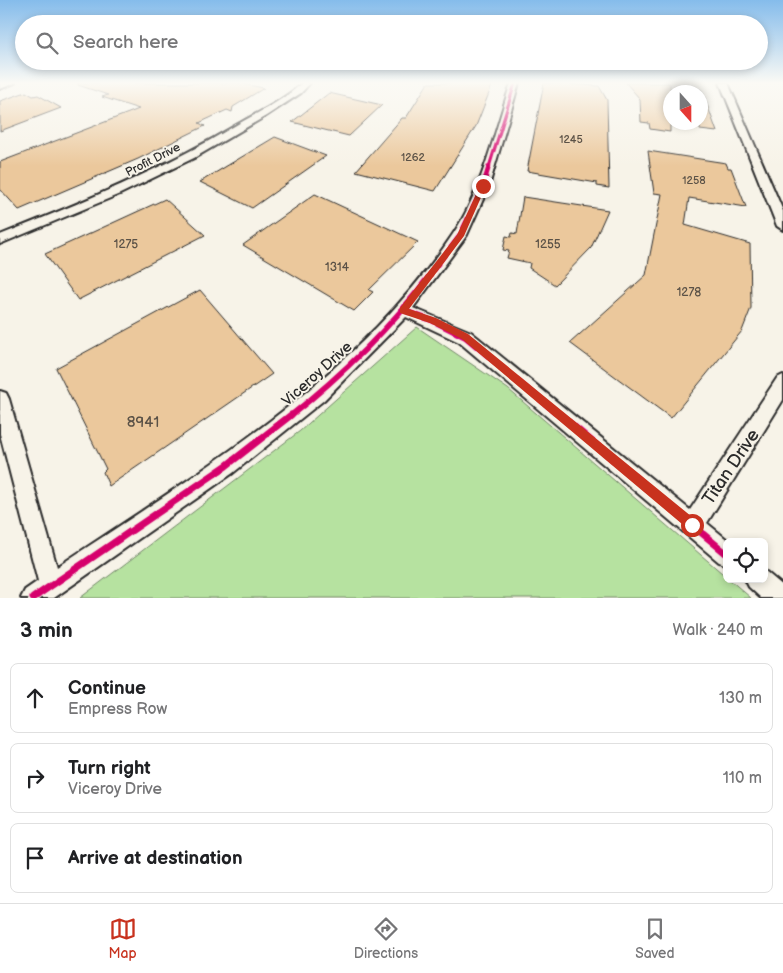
<!DOCTYPE html>
<html lang="en">
<head>
<meta charset="utf-8">
<style>
  body { margin:0; font-family:"Balsamiq Sans",sans-serif; background:#f6f6f6; color:#202124 }
  .controls { position:absolute; right:15px; bottom:15px; display:grid; overflow:hidden; border-radius:8px; box-shadow:0 2px 8px #0003 }
  .controls button { width:45px; height:45px; display:grid; place-items:center; padding:0; border:0; border-bottom:1px solid #e0e0e0; background:#fff; color:#202124; font:25px sans-serif }
  .compass { position:absolute; left:663px; top:85px; width:45px; height:45px; border-radius:50%; background:#fff; box-shadow:0 2px 8px #0003; rotate:159deg }
  .stop { position:absolute; width:15px; height:15px; margin:-11px; border:4px solid #c8321e; border-radius:50%; background:#fff }
  .stop.end { background:#c8321e; border-color:#fff; box-shadow:0 1px 5px #0008 }
  .list { margin:0; padding:0; list-style:none }
  h2 { display:flex; justify-content:space-between; align-items:center; height:65px; margin:0; padding:0 20px; font-size:21px }
  h2 small { font-size:16px; font-weight:400; color:#757577 }
  .list li { display:grid; grid-template-columns:32px 1fr auto; gap:15px; align-items:center; box-sizing:border-box; height:70px; margin:0 10px 10px; padding:0 10px; border:1px solid #e0e0e0; border-radius:8px }
  .list b { display:block; font-size:19px; white-space:nowrap }
  .list p { margin:0; font-size:16px; white-space:nowrap; color:#757577 }
  .list em { font-size:16px; font-style:normal; color:#757577 }
  .icon { flex:none; width:28px; height:28px; fill:none; stroke:currentColor; stroke-width:2; stroke-linecap:round; stroke-linejoin:round }
  .map { position:relative; flex:none; width:783px; height:598px; overflow:hidden }
  .search { position:absolute; background:#fff; box-shadow:0 2px 8px #0003; left:15px; right:15px; top:15px; height:55px; display:flex; align-items:center; gap:12px; box-sizing:border-box; padding:0 18px; border-radius:28px; color:#757577; font-size:19px }
  .sheet { height:305px; background:#fff }
  nav { display:flex; justify-content:space-around; align-items:center; box-sizing:border-box; height:70px; border-top:1px solid #e0e0e0; background:#fff; font-size:14px; color:#757577 }
  nav a { display:grid; justify-items:center; gap:2px }
  nav .on { color:#c8321e }
  .map>svg:first-child { display:block }
  .green { fill:#b6e2a0; stroke:#708666 }
  .building { fill:#ebc89c; stroke:#2b2b2b }
  .lines { fill:none; stroke-linecap:round; stroke-linejoin:round }
  .street-casing { stroke:#2b2b2b; stroke-width:4 }
  .street { fill:#f7f3e8; fill-rule:evenodd }
  .cycleway-far3-casing { stroke:#f7f3e8; stroke-width:5 }
  .cycleway-far2-casing { stroke:#f7f3e8; stroke-width:7 }
  .cycleway-far1-casing { stroke:#f7f3e8; stroke-width:9 }
  .cycleway-casing { stroke:#f7f3e8; stroke-width:10 }
  .cycleway-far3 { stroke:#d6006c; stroke-width:3 }
  .cycleway-far2 { stroke:#d6006c; stroke-width:4.5 }
  .cycleway-far1 { stroke:#d6006c; stroke-width:5.5 }
  .cycleway { stroke:#d6006c; stroke-width:7 }
  .route { fill:#c8321e }
  .labels { text-anchor:middle; dominant-baseline:central; stroke-width:4; stroke-linejoin:round; paint-order:stroke }
  .far-number-label { font-size:11px; fill:#5b5247 }
  .far-street-label { font-size:12px; fill:#2b2b2b; stroke:#f7f3e8 }
  .number-label { font-size:12px; fill:#5b5247 }
  .street-label { font-size:15px; fill:#2b2b2b; stroke:#f7f3e8 }
  .near-number-label { font-size:15px; fill:#5b5247 }
  .near-street-label { font-size:18px; fill:#2b2b2b; stroke:#f7f3e8 }
</style>
</head>
<body>
<div class="map">
<svg width="783" height="598" viewBox="0 0 783 598">
  <rect width="100%" height="100%" fill="#f7f3e8"/>
  <filter id="ink" filterUnits="userSpaceOnUse"><feTurbulence type="fractalNoise" baseFrequency=".02" numOctaves="2"/><feDisplacementMap in="SourceGraphic" scale="10" xChannelSelector="R" yChannelSelector="G"/><feConvolveMatrix kernelMatrix="1 2 1 2 8 2 1 2 1" color-interpolation-filters="sRGB"/></filter>
  <g filter="url(#ink)">
    <!-- green -->
    <path class="green" d="M417,327L508,389L751,598H80L300,431Z"/>
    <!-- building -->
    <path class="building" d="M78,83H238L264,88L233,107L232,112L227,110L199,123L205,126L138,159L19,210L0,189V162L139,109L102,97L108,95L78,85Z
      M428,83H493L476,126L435,191L356,171L402,118H406Z
      M544,83L599,86L607,100L609,188L597,186V183L527,171Z
      M626,83H670V132L650,129L649,123L641,122L640,99Z
      M700,90H702L717,132L700,130Z
      M26,92L33,96L38,95L61,108L0,131V101Z
      M329,93L382,105L349,136L292,122Z
      M275,137L326,156L252,208L200,182Z
      M648,151L726,163L728,168H731L746,207L689,198L685,225L750,244L751,308L742,331L671,418L570,343L646,275L662,194L654,193Z
      M315,194L418,242L369,290L373,292L354,311L243,245Z
      M523,197L608,210L591,248L555,285L529,268L530,263L507,258L509,251L503,250L506,236L511,237L512,233L517,234Z
      M165,199L205,235L78,300L45,254Z
      M200,290L272,374L109,486L103,472L106,469L56,368Z"/>
    <g class="lines">
      <defs>
        <path id="street" d="M0,83H15L0,89Z
          M302,83H310L301,93L266,116L194,158L120,194L0,244V235C81,203 163,169 238,124C259,112 284,100 302,83Z
          M511,83H519L489,186L467,235L413,308L471,332L690,510L777,378L783,375V400L707,523L730,542H727V565L719,562L459,342L406,317L324,400L233,473L54,598H21L25,590L38,581L0,434V391L6,393L9,399L57,567C200,472 356,379 453,234C481,194 495,130 511,83Z
          M720,83H728L783,211V230L777,226Z
          M764,570L783,586V598H761L749,587L745,579H764Z"/>
      </defs>
      <!-- street casing -->
      <use href="#street" class="street-casing"/>
      <!-- street -->
      <use href="#street" class="street"/>
      <defs>
        <path id="cycleway-far3" d="M489,167L515,83"/>
        <path id="cycleway-far2" d="M429,276L460,235L483,186L489,166"/>
        <path id="cycleway-far1" d="M403,310L433,321L465,337L561,417
          M289,417C341,376 390,328 430,275"/>
        <path id="cycleway" d="M560,415L727,554
          M33,598L226,466L291,415"/>
      </defs>
      <!-- cycleway-far3 casing -->
      <use href="#cycleway-far3" class="cycleway-far3-casing"/>
      <!-- cycleway-far2 casing -->
      <use href="#cycleway-far2" class="cycleway-far2-casing"/>
      <!-- cycleway-far1 casing -->
      <use href="#cycleway-far1" class="cycleway-far1-casing"/>
      <!-- cycleway casing -->
      <use href="#cycleway" class="cycleway-casing"/>
      <!-- cycleway-far3 -->
      <use href="#cycleway-far3" class="cycleway-far3"/>
      <!-- cycleway-far2 -->
      <use href="#cycleway-far2" class="cycleway-far2"/>
      <!-- cycleway-far1 -->
      <use href="#cycleway-far1" class="cycleway-far1"/>
      <!-- cycleway -->
      <use href="#cycleway" class="cycleway"/>
    </g>
  </g>
  <!-- sky -->
  <linearGradient id="sky" x2="0" y2="1"><stop stop-color="#85bceb"/><stop offset="0.5" stop-color="#fbfaf5"/><stop offset="1" stop-color="#fbfaf5" stop-opacity="0"/></linearGradient>
  <rect width="783" height="166" fill="url(#sky)"/>
  <!-- route -->
  <path class="route" d="M483,184L486,186L464,236L409,309L436,318L468,334L697,521V529H688L462,339L430,323L400,313V308L457,235L480,186Z"/>
  <g class="labels">
    <!-- far-number labels -->
    <g class="far-number-label">
      <text x="571" y="139">1245</text>
      <text x="413" y="157">1262</text>
      <text x="694" y="180">1258</text>
    </g>
    <!-- far-street labels -->
    <g class="far-street-label">
      <text transform="translate(153 160) rotate(-27)">Profit Drive</text>
    </g>
    <!-- number labels -->
    <g class="number-label">
      <text x="126" y="244">1275</text>
      <text x="548" y="244">1255</text>
      <text x="337" y="267">1314</text>
      <text x="689" y="292">1278</text>
    </g>
    <!-- street labels -->
    <g class="street-label">
      <text transform="translate(317 374) rotate(-42)">Viceroy Drive</text>
    </g>
    <!-- near-number labels -->
    <g class="near-number-label">
      <text x="143" y="422">8941</text>
    </g>
    <!-- near-street labels -->
    <g class="near-street-label">
      <text transform="translate(731 467) rotate(-56)">Titan Drive</text>
    </g>
  </g>
</svg>
<div class="controls">
<button><svg class="icon" aria-label="locate" viewBox="0 0 24 24"><circle cx="12" cy="12" r="6"/><path d="M12 2v4M12 18v4M2 12h4M18 12h4"/></svg></button>
</div>
<svg class="compass" viewBox="-18 -18 36 36"><path d="M0-13l5 13h-10z" fill="#e53935"/><path d="M0 13l5-13h-10z" fill="#757577"/></svg>
<div class="stop" style="left:692px;top:525px"></div>
<div class="stop end" style="left:483px;top:186px"></div>
<div class="search"><svg class="icon" aria-label="search" viewBox="0 0 24 24"><circle cx="10" cy="10" r="6"/><path d="M15 15l6 6"/></svg>Search here</div>
</div>
<section class="sheet">
<h2>3 min<small>Walk · 240 m</small></h2>
<ul class="list">
<li><svg class="icon" aria-label="ahead" viewBox="0 0 24 24"><path d="M12 20V5M6 11l6-6 6 6"/></svg><div><b>Continue</b><p>Empress Row</p></div><em>130 m</em></li>
<li><svg class="icon" aria-label="right" viewBox="0 0 24 24"><path d="M7 20v-9h11M14 6l5 5-5 5"/></svg><div><b>Turn right</b><p>Viceroy Drive</p></div><em>110 m</em></li>
<li><svg class="icon" aria-label="arrive" viewBox="0 0 24 24"><path d="M6 21V4h12l-3 4 3 4H6"/></svg><div><b>Arrive at destination</b></div></li>
</ul>
</section>
<nav>
<a class="on"><svg class="icon" aria-label="map" viewBox="0 0 24 24"><path d="M3 6l6-2 6 2 6-2v14l-6 2-6-2-6 2zM9 4v14M15 6v14"/></svg>Map</a>
<a><svg class="icon" aria-label="directions" viewBox="0 0 24 24"><path d="M12 3l9 9-9 9-9-9zM9 14v-3h6M13 9l2 2-2 2"/></svg>Directions</a>
<a><svg class="icon" aria-label="saved" viewBox="0 0 24 24"><path d="M7 4h10v16l-5-4-5 4z"/></svg>Saved</a>
</nav>
</body>
</html>
